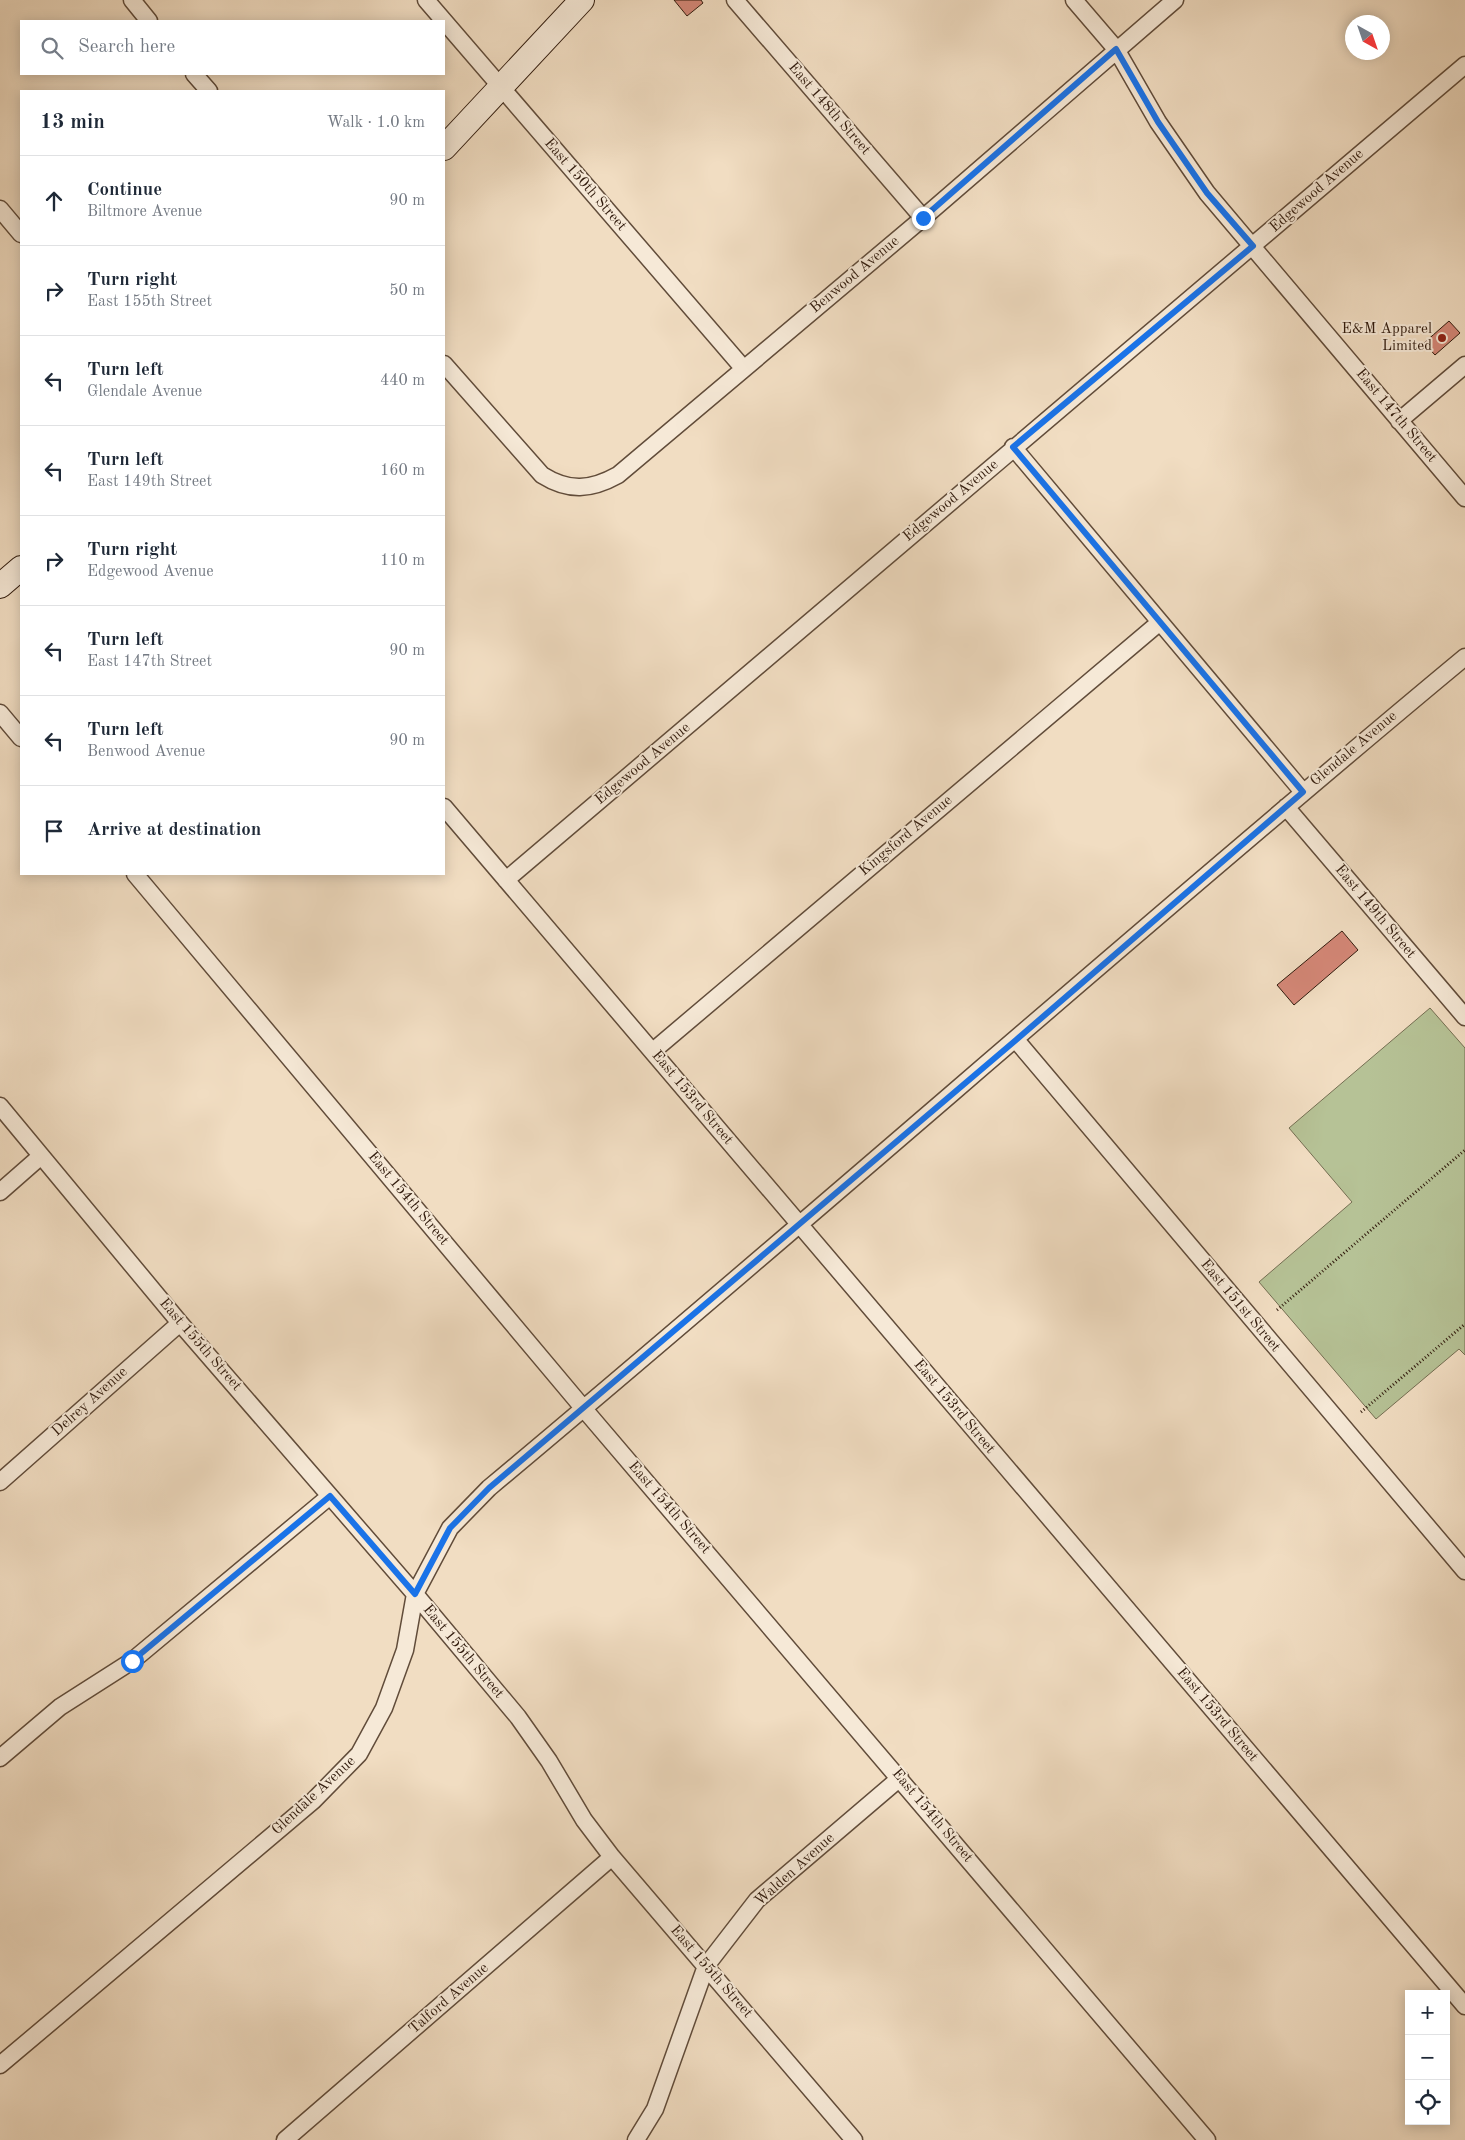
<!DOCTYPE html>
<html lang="en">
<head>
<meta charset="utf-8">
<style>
  body { margin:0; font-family:"Old Standard TT",serif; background:#f6f6f7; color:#1f2937 }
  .controls { position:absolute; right:15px; bottom:15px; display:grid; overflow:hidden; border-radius:0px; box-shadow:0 2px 12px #0003 }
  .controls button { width:45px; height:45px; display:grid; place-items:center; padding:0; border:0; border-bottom:1px solid #e0e1e3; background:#fff; color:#1f2937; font:25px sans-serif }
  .compass { position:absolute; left:1345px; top:15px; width:45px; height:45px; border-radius:50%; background:#fff; box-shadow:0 2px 12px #0003; rotate:140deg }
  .stop { position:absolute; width:15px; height:15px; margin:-11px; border:4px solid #1a73e8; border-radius:50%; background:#fff }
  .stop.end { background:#1a73e8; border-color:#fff; box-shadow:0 1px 5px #0008 }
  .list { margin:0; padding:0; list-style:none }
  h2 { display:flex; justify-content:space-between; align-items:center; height:65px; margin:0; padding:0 20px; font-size:21px }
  h2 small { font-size:16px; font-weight:400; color:#747a83 }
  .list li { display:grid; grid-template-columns:32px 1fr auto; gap:15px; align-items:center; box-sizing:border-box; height:90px; padding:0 20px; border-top:1px solid #e0e1e3 }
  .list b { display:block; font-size:19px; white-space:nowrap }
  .list p { margin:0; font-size:16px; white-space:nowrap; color:#747a83 }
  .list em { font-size:16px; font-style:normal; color:#747a83 }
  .icon { flex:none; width:28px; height:28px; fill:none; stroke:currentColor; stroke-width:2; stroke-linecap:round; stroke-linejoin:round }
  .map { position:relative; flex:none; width:1465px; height:2140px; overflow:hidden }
  .search { position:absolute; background:#fff; box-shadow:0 2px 12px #0003; left:20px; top:20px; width:425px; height:55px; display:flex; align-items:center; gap:12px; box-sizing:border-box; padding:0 18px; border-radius:0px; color:#747a83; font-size:19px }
  .panel { position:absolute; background:#fff; box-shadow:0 2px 12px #0003; left:20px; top:90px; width:425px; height:785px; border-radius:0px }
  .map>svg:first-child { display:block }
  .green { fill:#b6c296; stroke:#746e52 }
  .building { fill:#d48777; stroke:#311b0d }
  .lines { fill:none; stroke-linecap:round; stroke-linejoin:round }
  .minor-casing { stroke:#614c3a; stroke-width:19 }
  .secondary-casing { stroke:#311b0d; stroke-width:26 }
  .path { stroke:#311b0d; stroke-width:3; stroke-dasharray:1 2.5; stroke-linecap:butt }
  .minor { stroke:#f6e9d7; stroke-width:16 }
  .secondary { stroke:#f6e9d7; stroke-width:24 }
  .route { stroke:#1a73e8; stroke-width:6 }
  .poi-dot { fill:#8f2418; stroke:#f6e9d7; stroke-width:2 }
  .labels { text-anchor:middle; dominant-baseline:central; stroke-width:4; stroke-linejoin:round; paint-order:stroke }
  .street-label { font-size:15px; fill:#311b0d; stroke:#f6e9d7 }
  .poi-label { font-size:15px; fill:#311b0d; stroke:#f6e9d7; text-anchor:end }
</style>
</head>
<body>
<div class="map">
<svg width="1465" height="2140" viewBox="0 0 1465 2140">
  <rect width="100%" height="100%" fill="#f1ddc2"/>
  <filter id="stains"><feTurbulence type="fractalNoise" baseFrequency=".004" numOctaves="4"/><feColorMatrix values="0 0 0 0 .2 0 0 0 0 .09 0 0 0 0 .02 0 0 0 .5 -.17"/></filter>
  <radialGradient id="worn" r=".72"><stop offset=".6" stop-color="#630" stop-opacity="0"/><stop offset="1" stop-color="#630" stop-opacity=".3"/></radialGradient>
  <!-- green -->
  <path class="green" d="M1430,1008L1465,1048V1355L1459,1349L1376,1419L1259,1282L1352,1202L1289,1128Z"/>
  <!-- building -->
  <path class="building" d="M674,0H701L703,3L687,16Z
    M1449,321L1460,333L1435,355L1424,343Z
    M1342,931L1358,950L1294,1005L1277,985Z"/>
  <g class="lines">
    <defs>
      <path id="minor" d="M132,0L149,21
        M426,0L744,369
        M735,0L923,218
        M1074,0L1116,49L1158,122L1207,193L1465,498
        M194,74L209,91
        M0,209L21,234
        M444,364L542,475C569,492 591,490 618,475L923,218L1175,0
        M1399,421L1465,365
        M1013,447L1303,792
        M0,713L21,738
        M444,807L1465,2006
        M1286,807L1465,1017
        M135,874L584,1409L1207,2140
        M506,880L1465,65
        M1016,1040L1465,1571
        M653,1051L1160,622
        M0,1106L180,1323L415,1594L518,1717L549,1761L584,1820L612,1857L854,2140
        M0,1192L41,1156
        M0,1482L180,1323
        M0,1758L60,1707L132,1661L330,1496
        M0,2065L313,1801L359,1754L384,1708L405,1650L415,1594L450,1528L489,1488C817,1214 1136,930 1465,657
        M285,2140L612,1857
        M636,2140L655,2109L706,1966L757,1900L900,1778"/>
      <path id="secondary" d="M444,148L582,0
        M0,586L21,568"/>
    </defs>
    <!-- minor casing -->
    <use href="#minor" class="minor-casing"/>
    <!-- secondary casing -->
    <use href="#secondary" class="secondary-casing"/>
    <!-- path -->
    <path class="path" d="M1277,1310L1465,1150
      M1361,1412L1465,1324"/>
    <!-- minor -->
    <use href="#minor" class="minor"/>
    <!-- secondary -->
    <use href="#secondary" class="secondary"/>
  </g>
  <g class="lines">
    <!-- route -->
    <path class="route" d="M132,1661L330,1496L415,1594L450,1528L489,1488L1016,1040L1303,792L1013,447L1253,246L1207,193L1158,122L1116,49L923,218"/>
  </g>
  <!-- markers -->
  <circle class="poi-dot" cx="1442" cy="338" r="5"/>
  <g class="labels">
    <!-- street labels -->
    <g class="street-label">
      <text transform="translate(829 109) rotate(49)">East 148th Street</text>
      <text transform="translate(585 185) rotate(49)">East 150th Street</text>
      <text transform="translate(1317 191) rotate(-41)">Edgewood Avenue</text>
      <text transform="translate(855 275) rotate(-40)">Benwood Avenue</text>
      <text transform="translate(1396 416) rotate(50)">East 147th Street</text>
      <text transform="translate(951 501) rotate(-40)">Edgewood Avenue</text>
      <text transform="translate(1354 749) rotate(-40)">Glendale Avenue</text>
      <text transform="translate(643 764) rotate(-40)">Edgewood Avenue</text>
      <text transform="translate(906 836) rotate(-40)">Kingsford Avenue</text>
      <text transform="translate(1375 912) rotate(50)">East 149th Street</text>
      <text transform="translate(692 1098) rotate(50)">East 153rd Street</text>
      <text transform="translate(408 1199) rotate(50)">East 154th Street</text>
      <text transform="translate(1240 1306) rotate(50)">East 151st Street</text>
      <text transform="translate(200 1345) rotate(49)">East 155th Street</text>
      <text transform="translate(90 1402) rotate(-42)">Delrey Avenue</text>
      <text transform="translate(954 1407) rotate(50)">East 153rd Street</text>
      <text transform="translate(669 1508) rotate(49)">East 154th Street</text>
      <text transform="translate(463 1652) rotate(50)">East 155th Street</text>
      <text transform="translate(1217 1715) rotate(50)">East 153rd Street</text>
      <text transform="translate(314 1796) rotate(-43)">Glendale Avenue</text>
      <text transform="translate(932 1816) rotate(50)">East 154th Street</text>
      <text transform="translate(795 1870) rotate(-42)">Walden Avenue</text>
      <text transform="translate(711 1972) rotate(49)">East 155th Street</text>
      <text transform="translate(449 1999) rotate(-41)">Talford Avenue</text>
    </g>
    <!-- poi labels -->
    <g class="poi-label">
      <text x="1432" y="329">E&amp;M Apparel<tspan x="1432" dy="17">Limited</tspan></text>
    </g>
  </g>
  <rect width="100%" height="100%" filter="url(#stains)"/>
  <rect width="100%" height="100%" fill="url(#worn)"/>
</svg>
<div class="controls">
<button>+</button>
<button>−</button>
<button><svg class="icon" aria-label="locate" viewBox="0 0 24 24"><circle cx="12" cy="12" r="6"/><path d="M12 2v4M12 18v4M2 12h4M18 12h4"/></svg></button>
</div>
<svg class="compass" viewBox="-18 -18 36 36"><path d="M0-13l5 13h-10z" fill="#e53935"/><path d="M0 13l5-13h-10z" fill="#747a83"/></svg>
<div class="stop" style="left:132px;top:1661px"></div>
<div class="stop end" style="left:923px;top:218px"></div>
<div class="search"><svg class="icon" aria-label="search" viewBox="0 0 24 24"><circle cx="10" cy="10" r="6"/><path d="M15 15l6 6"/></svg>Search here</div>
<section class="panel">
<h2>13 min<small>Walk · 1.0 km</small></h2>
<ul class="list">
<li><svg class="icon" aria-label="ahead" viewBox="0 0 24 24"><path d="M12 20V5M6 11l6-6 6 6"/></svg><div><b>Continue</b><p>Biltmore Avenue</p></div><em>90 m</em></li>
<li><svg class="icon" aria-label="right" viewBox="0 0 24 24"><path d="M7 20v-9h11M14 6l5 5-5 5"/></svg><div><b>Turn right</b><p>East 155th Street</p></div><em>50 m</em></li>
<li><svg class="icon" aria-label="left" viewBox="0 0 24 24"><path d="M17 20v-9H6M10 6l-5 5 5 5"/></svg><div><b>Turn left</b><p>Glendale Avenue</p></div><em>440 m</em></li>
<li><svg class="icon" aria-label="left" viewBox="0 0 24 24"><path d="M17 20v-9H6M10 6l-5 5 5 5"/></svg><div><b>Turn left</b><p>East 149th Street</p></div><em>160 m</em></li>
<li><svg class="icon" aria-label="right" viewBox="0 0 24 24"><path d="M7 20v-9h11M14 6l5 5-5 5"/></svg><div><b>Turn right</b><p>Edgewood Avenue</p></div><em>110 m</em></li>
<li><svg class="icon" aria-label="left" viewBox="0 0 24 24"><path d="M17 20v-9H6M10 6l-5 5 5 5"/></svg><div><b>Turn left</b><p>East 147th Street</p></div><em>90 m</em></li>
<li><svg class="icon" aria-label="left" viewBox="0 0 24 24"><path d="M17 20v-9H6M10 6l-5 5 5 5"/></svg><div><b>Turn left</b><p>Benwood Avenue</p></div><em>90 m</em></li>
<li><svg class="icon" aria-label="arrive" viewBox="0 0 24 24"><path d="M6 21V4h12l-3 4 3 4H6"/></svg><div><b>Arrive at destination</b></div></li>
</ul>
</section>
</div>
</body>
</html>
